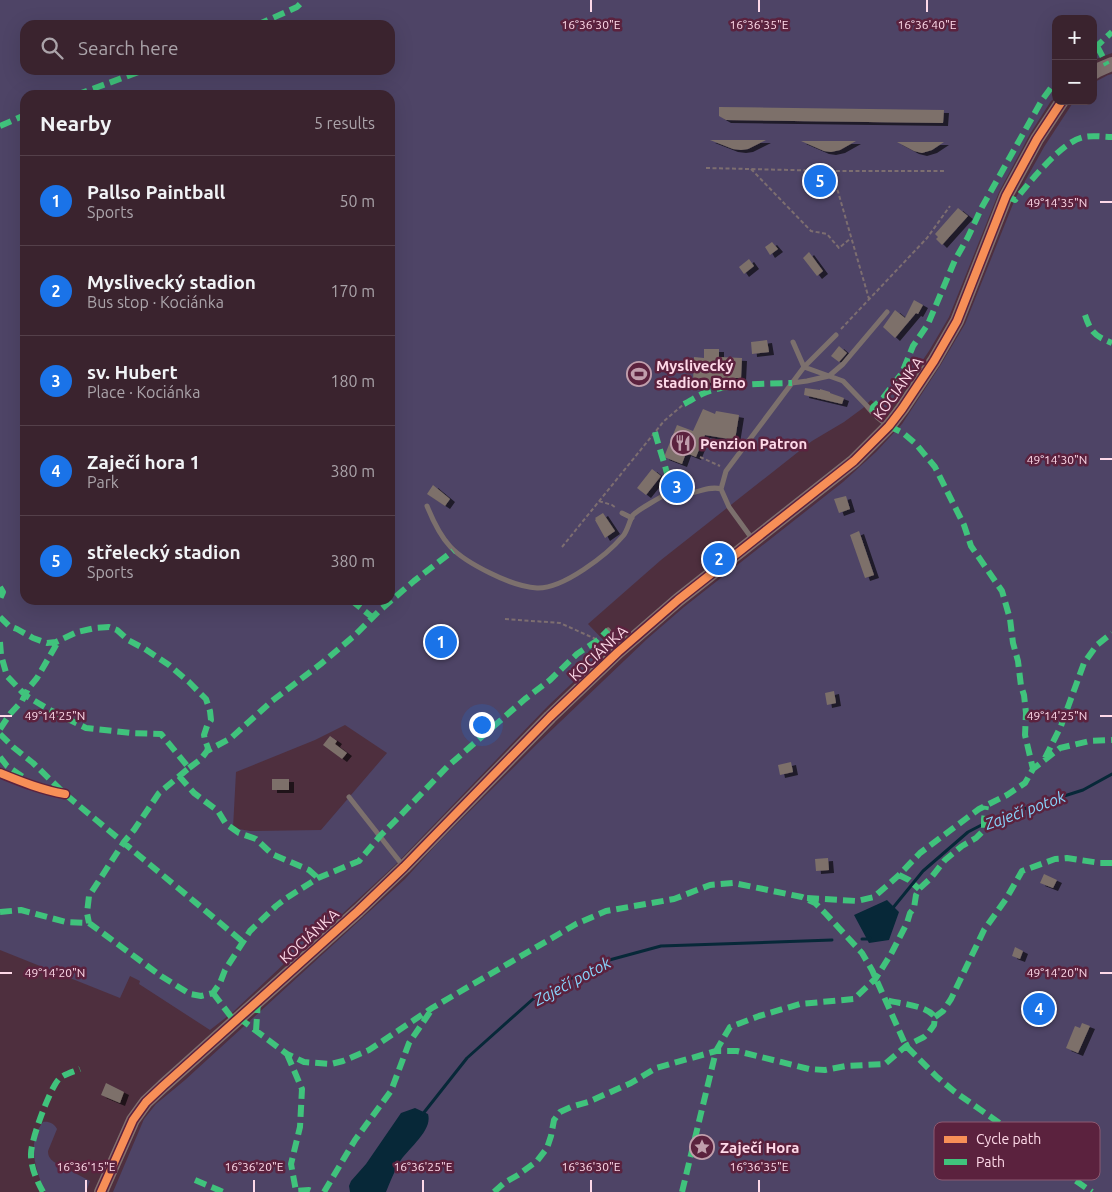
<!DOCTYPE html>
<html lang="en">
<head>
<meta charset="utf-8">
<style>
  body { margin:0; font-family:Ubuntu,sans-serif; background:#412b36; color:#f1f3f6 }
  .controls { position:absolute; right:15px; top:15px; display:grid; overflow:hidden; border-radius:10px; box-shadow:0 5px 20px #0002 }
  .controls button { width:45px; height:45px; display:grid; place-items:center; padding:0; border:0; border-bottom:1px solid #54404a; background:#3a232e; color:#f1f3f6; font:25px sans-serif }
  .you { position:absolute; left:481px; top:724px; width:18px; height:18px; margin:-12px; border:4px solid #fff; border-radius:50%; background:#1a73e8; box-shadow:0 0 0 8px #1a73e833 }
  .badge { display:grid; place-items:center; width:32px; height:32px; border-radius:50%; background:#1a73e8; color:#fff; font-size:16px; font-weight:700 }
  .pin { position:absolute; translate:-50% -50%; border:2px solid #fff; box-shadow:0 1px 5px #0006 }
  .list { margin:0; padding:0; list-style:none }
  h2 { display:flex; justify-content:space-between; align-items:center; height:65px; margin:0; padding:0 20px; font-size:21px }
  h2 small { font-size:16px; font-weight:400; color:#aba4aa }
  .list li { display:grid; grid-template-columns:32px 1fr auto; gap:15px; align-items:center; box-sizing:border-box; height:90px; padding:0 20px; border-top:1px solid #54404a }
  .list b { display:block; font-size:19px; white-space:nowrap }
  .list p { margin:0; font-size:16px; white-space:nowrap; color:#aba4aa }
  .list em { font-size:16px; font-style:normal; color:#aba4aa }
  .icon { flex:none; width:28px; height:28px; fill:none; stroke:currentColor; stroke-width:2; stroke-linecap:round; stroke-linejoin:round }
  .map { position:relative; flex:none; width:1112px; height:1192px; overflow:hidden }
  .search { position:absolute; background:#3a232e; box-shadow:0 5px 20px #0002; left:20px; top:20px; width:375px; height:55px; display:flex; align-items:center; gap:12px; box-sizing:border-box; padding:0 18px; border-radius:15px; color:#aba4aa; font-size:19px }
  .panel { position:absolute; background:#3a232e; box-shadow:0 5px 20px #0002; left:20px; top:90px; width:375px; height:515px; border-radius:15px }
  .map>svg:first-child { display:block }
  .green { fill:#4e4466; fill-rule:evenodd }
  .water { fill:#072838 }
  .lines { fill:none; stroke-linecap:round; stroke-linejoin:round }
  .stream { stroke:#072838; stroke-width:3 }
  .building { fill:#7d706a; filter:url(#shadow) }
  .path { stroke:#7d6e70; stroke-width:2; stroke-dasharray:4 2.5; stroke-linecap:butt }
  .lane { stroke:#7c706d; stroke-width:5 }
  .secondary { stroke:#81706f; stroke-width:14 }
  .quiet { stroke:#40c37c; stroke-width:6; stroke-dasharray:12 6; stroke-linecap:butt }
  .cycleway-casing { stroke:#5b223e; stroke-width:11 }
  .cycleway { stroke:#f78f57; stroke-width:8 }
  .ticks { fill:none; stroke:#fed9e8; stroke-width:2 }
  .labels { text-anchor:middle; dominant-baseline:central; stroke-width:5; stroke-linejoin:round; paint-order:stroke }
  .poi-label { font-size:15px; font-weight:bold; fill:#fed9e8; stroke:#5b223e; text-anchor:start }
  .street-label { font-size:15px; fill:#fed9e8; stroke:#5b223e }
  .water-label { font-size:16px; font-style:italic; fill:#87d4fb; stroke:#5b223e }
  .key { fill:#5b223e; stroke:#8c5971; stroke-width:1 }
  .key-label { font-size:14px; fill:#fed9e8 }
  .ticks-label { font-size:12px; text-anchor:middle; fill:#fed9e8; stroke:#5b223e; stroke-width:5; stroke-linejoin:round; paint-order:stroke }
</style>
</head>
<body>
<div class="map">
<svg width="1112" height="1192" viewBox="0 0 1112 1192">
  <defs>
    <filter id="shadow"><feDropShadow dx="5" dy="3" stdDeviation="0" flood-color="#0009"/></filter>
  </defs>
  <rect width="100%" height="100%" fill="#4e2f3e"/>
  <!-- green -->
  <path class="green" d="M0,0H1112V53L1093,60V19H1056V97L1051,101L1030,134L999,192L949,317L929,351L885,415L877,408L878,406L871,400L863,408L844,422L812,441L661,560L588,624L610,647L548,706L395,865L327,928L286,962L233,1012L210,1030L139,984L140,981L130,976L120,998L0,950ZM25,25H390V70H25ZM25,95H390V600H25ZM345,725L387,753L321,830L250,831L233,828L236,772L315,740Z
    M1112,74V1192H113L144,1119L156,1104L185,1080L405,879L435,846L537,744L647,639L684,607L843,482L876,452L902,424L940,366L965,324L1015,199L1044,147L1074,101H1093V83L1108,75Z
    M43,1122C48,1121 54,1123 57,1129L48,1151C48,1156 50,1159 54,1162L90,1181L86,1192H45C36,1170 26,1144 43,1122Z"/>
  <!-- water -->
  <path class="water" d="M887,900L899,912L889,940L869,943L854,915Z
    M415,1108L428,1114C433,1131 407,1149 399,1163C394,1172 390,1182 386,1192H350L349,1186L351,1181L366,1164L401,1113Z"/>
  <g class="lines">
    <!-- stream -->
    <path class="stream" d="M892,909L923,871L968,832L995,818L1083,790L1112,774
      M862,939H869L870,938
      M422,1115L467,1058L533,999L602,962L661,946L832,940"/>
  </g>
  <!-- building -->
  <path class="building" d="M719,107L944,110L943,123L726,120L719,116Z
    M710,140H766L748,149L741,150L733,149Z
    M801,141H856L840,150L831,152L824,151Z
    M897,142H944L932,150L922,153L914,151Z
    M958,208L968,216L942,245L936,239L938,237L935,234Z
    M772,242L778,249L770,255L765,247Z
    M809,252L823,271L817,276L803,258Z
    M749,259L754,266L744,274L739,267Z
    M914,300L923,305L918,314L916,313L895,338L883,327L895,310L905,318Z
    M767,340L769,352L752,354L751,342Z
    M839,346L847,353L839,362L831,356Z
    M704,349H719V357L742,358L741,378H718V383L693,382L694,357L704,358Z
    M805,388L820,390V389L830,392V393L844,398L842,404L804,395Z
    M703,409L715,414L716,411L739,415L735,440L705,435L696,457L686,453L682,464L664,457L677,425L693,431Z
    M652,469L661,476L646,495L637,488Z
    M433,485L450,499L445,506L427,494Z
    M846,496L850,509L839,513L834,499Z
    M603,513L615,531L605,538L595,520L596,519L595,518Z
    M859,531L874,575L865,578L850,535Z
    M834,691L836,703L827,705L825,693Z
    M330,736L337,741L335,744L347,753L342,759L323,745Z
    M791,762L793,772L780,775L778,765Z
    M272,779H289V790H272Z
    M828,858L829,870L816,871L815,859Z
    M1044,874L1057,880L1053,888L1040,883Z
    M1015,947L1023,951L1020,959L1012,956Z
    M1082,1023L1090,1026L1078,1053L1066,1048L1075,1026L1080,1028Z
    M106,1083L124,1092L120,1103L101,1095Z"/>
  <g class="lines">
    <!-- path -->
    <path class="path" d="M706,168L832,171H945
      M751,169L811,231L827,234L839,248L851,238
      M832,171L869,299
      M841,329L927,238L950,206
      M700,457L720,466
      M599,501L612,505L616,508
      M562,547L664,421L684,404
      M505,619L560,623L598,640"/>
    <!-- lane -->
    <path class="lane" d="M836,335L804,367L843,381L866,405L872,412
      M792,383L807,381L829,376L843,364L887,312
      M877,417L888,426
      M427,506C442,543 453,555 490,573C504,580 520,587 537,588C563,589 607,555 623,536C628,530 629,521 633,515C638,510 662,496 669,493C676,491 684,494 691,493C702,491 711,486 721,489
      M622,513L632,518
      M753,540L729,507L721,489L726,471L804,367L793,342
      M608,630L617,641L618,649
      M349,797L404,867"/>
    <!-- secondary -->
    <path class="secondary" d="M1093,73L1098,70L1112,64
      M101,1192L133,1120L146,1102L163,1086L358,911L404,867L550,717L618,652L678,600L854,461L889,426L902,409L934,361L957,321L1006,196L1037,139L1062,101"/>
    <!-- quiet -->
    <path class="quiet" d="M257,25L297,7L304,0
      M1097,46L1107,65
      M1093,47L1097,46L1112,32
      M76,95L144,70
      M0,126L25,115
      M1006,196L1015,200C1030,182 1062,141 1084,137C1093,135 1103,137 1112,137
      M1085,315C1091,333 1095,336 1112,343
      M684,404C690,401 696,397 702,394C726,383 764,384 792,383
      M872,412L873,407L883,398L902,373L913,346L928,324L955,260L968,237L982,207L1042,100L1056,81
      M889,426L903,433L916,444L935,467L964,525L971,546L1002,591L1010,619L1013,643L1018,661L1021,686L1024,695L1026,713L1025,735L1033,769
      M655,432C660,453 669,472 670,493
      M0,587L3,592L0,599
      M351,600L372,617
      M0,617L9,626L17,629L33,638L47,643L56,642L77,632L95,628L109,627L117,630L128,640L145,649L169,665L189,682L206,699L210,711L211,720L207,726L204,735L205,740L208,748L207,751
      M0,642L1,655L7,676L25,695L48,709L86,728L131,733L161,734L189,768L159,793L134,830L124,842L89,896L87,913L89,923
      M0,729L10,714L22,701L28,689L37,678L59,640
      M0,734L13,747L33,763L65,794L243,942
      M0,757L7,766L23,777
      M1045,758L1061,726L1084,663L1097,645L1112,633
      M189,768L201,759L207,751L231,738L272,701L322,663L354,636L379,611L414,581L453,551
      M179,776L194,793L218,811L226,824L239,833L256,839L272,854L309,870L318,878
      M899,875L909,880L919,889
      M807,898L857,901L874,897L899,875L920,853L979,809L1007,795L1025,783L1033,769L1060,748L1090,741L1112,740
      M0,912L21,910L66,922L89,923L161,976L190,994L201,996L213,993L220,983L225,970L250,931L276,906L285,899L318,878L359,861L380,836L396,820L447,767L525,699L550,680L577,654L598,640L608,630
      M213,993L235,1022
      M935,1017L943,1011L951,999L984,930L1006,899L1022,871L1055,859L1067,858L1100,863H1112
      M239,1018L287,1054L304,1062L331,1064L343,1061L369,1050L432,1008L576,924L606,911L674,899L710,885L734,883L802,897L815,903L826,914L862,953L872,970L906,1046L937,1077L955,1092L1018,1136L1049,1162L1092,1192
      M256,1031L258,1001
      M287,1054L302,1089L300,1127L291,1164L296,1191L309,1190L314,1192
      M195,1180L223,1192
      M43,1192C37,1181 31,1168 31,1155C30,1142 50,1088 59,1079C64,1074 73,1072 80,1069
      M324,1192L355,1140L391,1091L409,1043L430,1012
      M494,1192L504,1183L518,1175L537,1161L547,1148L551,1136L554,1120L560,1112L571,1107L588,1102L631,1083L656,1068L716,1051H737L809,1069L825,1070L846,1066L885,1064L906,1046L924,1037L929,1032L934,1025L935,1017C926,1005 901,1004 886,1000
      M682,1192L716,1051L730,1027L759,1016L800,1004L854,999L876,978L891,954L907,923L910,913L914,908L916,895L919,889L930,879L945,860L962,846L976,838L984,830V819L986,806"/>
    <defs>
      <path id="cycleway" d="M0,773C22,782 42,790 65,794
        M101,1192L133,1120L146,1102L163,1086L358,911L404,867L550,717L618,652L678,600L854,461L889,426L902,409L934,361L957,321L1006,196L1037,139L1062,101"/>
    </defs>
    <!-- cycleway casing -->
    <use href="#cycleway" class="cycleway-casing"/>
    <!-- cycleway -->
    <use href="#cycleway" class="cycleway"/>
  </g>
  <!-- ticks -->
  <path class="ticks" d="M591,0V12M759,0V12M927,0V12M1100,202H1112M1100,459H1112M0,716H12M1100,716H1112M0,973H12M1100,973H1112M86,1180V1192M254,1180V1192M423,1180V1192M591,1180V1192M759,1180V1192"/>
  <!-- icons -->
  <defs>
    <symbol id="stadium-ring" viewBox="-11 -11 22 22"><circle r="9.5" fill="#5b223e" stroke="#c09eac" stroke-width="1.5"/><path d="M0-5a6.5 5 0 1 0 0 10a6.5 5 0 1 0 0-10ZM-3.5-1.8h7v3.6h-7Z" fill="#c09eac"/></symbol>
    <symbol id="restaurant-ring" viewBox="-11 -11 22 22"><circle r="9.5" fill="#5b223e" stroke="#c09eac" stroke-width="1.5"/><path d="M-5-6h1v4h1v-4h1v4h1v-4h1v5L-1.5 .5V6h-2V.5L-5-1ZM5-6V6H3V1.5H1.5Q1.5-4 5-6Z" fill="#c09eac"/></symbol>
    <symbol id="sight-ring" viewBox="-11 -11 22 22"><circle r="9.5" fill="#5b223e" stroke="#c09eac" stroke-width="1.5"/><path d="M0-6L1.8-2.2L6-1.7L2.9 1.2L3.7 5.4L0 3.3L-3.7 5.4L-2.9 1.2L-6-1.7L-1.8-2.2Z" fill="#c09eac"/></symbol>
  </defs>
  <g fill-rule="evenodd">
    <use href="#stadium-ring" x="625" y="360" width="28" height="28"/>
    <use href="#restaurant-ring" x="669" y="429" width="28" height="28"/>
    <use href="#sight-ring" x="688" y="1133" width="28" height="28"/>
  </g>
  <g class="labels">
    <!-- poi labels -->
    <g class="poi-label">
      <text x="656" y="365">Myslivecký<tspan x="656" dy="17">stadion Brno</tspan></text>
      <text x="700" y="443">Penzion Patron</text>
      <text x="720" y="1147">Zaječí Hora</text>
    </g>
    <!-- street labels -->
    <g class="street-label">
      <text transform="translate(898 388) rotate(-54)">KOCIÁNKA</text>
      <text transform="translate(598 653) rotate(-43)">KOCIÁNKA</text>
      <text transform="translate(309 936) rotate(-42)">KOCIÁNKA</text>
    </g>
    <!-- water labels -->
    <g class="water-label">
      <text transform="translate(1025 810) rotate(-20)">Zaječí potok</text>
      <text transform="translate(572 981) rotate(-28)">Zaječí potok</text>
    </g>
  </g>
  <!-- legend -->
  <rect x="934" y="1122" width="166" height="58" rx="8" class="key"/>
  <rect x="944" y="1136" width="23" height="7" fill="#f78f57"/>
  <rect x="944" y="1159" width="23" height="6" fill="#40c37c"/>
  <g class="key-label">
    <text x="976" y="1144">Cycle path</text>
    <text x="976" y="1167">Path</text>
  </g>
  <g class="ticks-label">
    <text x="591" y="29">16°36'30"E</text>
    <text x="759" y="29">16°36'35"E</text>
    <text x="927" y="29">16°36'40"E</text>
    <text x="1057" y="207">49°14'35"N</text>
    <text x="1057" y="464">49°14'30"N</text>
    <text x="55" y="720">49°14'25"N</text>
    <text x="1057" y="720">49°14'25"N</text>
    <text x="55" y="977">49°14'20"N</text>
    <text x="1057" y="977">49°14'20"N</text>
    <text x="86" y="1171">16°36'15"E</text>
    <text x="254" y="1171">16°36'20"E</text>
    <text x="423" y="1171">16°36'25"E</text>
    <text x="591" y="1171">16°36'30"E</text>
    <text x="759" y="1171">16°36'35"E</text>
  </g>
</svg>
<div class="controls">
<button>+</button>
<button>−</button>
</div>
<div class="you"></div>
<div class="pin badge" style="left:441px;top:642px">1</div>
<div class="pin badge" style="left:719px;top:559px">2</div>
<div class="pin badge" style="left:677px;top:487px">3</div>
<div class="pin badge" style="left:1039px;top:1009px">4</div>
<div class="pin badge" style="left:820px;top:181px">5</div>
<div class="search"><svg class="icon" aria-label="search" viewBox="0 0 24 24"><circle cx="10" cy="10" r="6"/><path d="M15 15l6 6"/></svg>Search here</div>
<section class="panel">
<h2>Nearby<small>5 results</small></h2>
<ul class="list">
<li><span class="badge">1</span><div><b>Pallso Paintball</b><p>Sports</p></div><em>50 m</em></li>
<li><span class="badge">2</span><div><b>Myslivecký stadion</b><p>Bus stop · Kociánka</p></div><em>170 m</em></li>
<li><span class="badge">3</span><div><b>sv. Hubert</b><p>Place · Kociánka</p></div><em>180 m</em></li>
<li><span class="badge">4</span><div><b>Zaječí hora 1</b><p>Park</p></div><em>380 m</em></li>
<li><span class="badge">5</span><div><b>střelecký stadion</b><p>Sports</p></div><em>380 m</em></li>
</ul>
</section>
</div>
</body>
</html>
